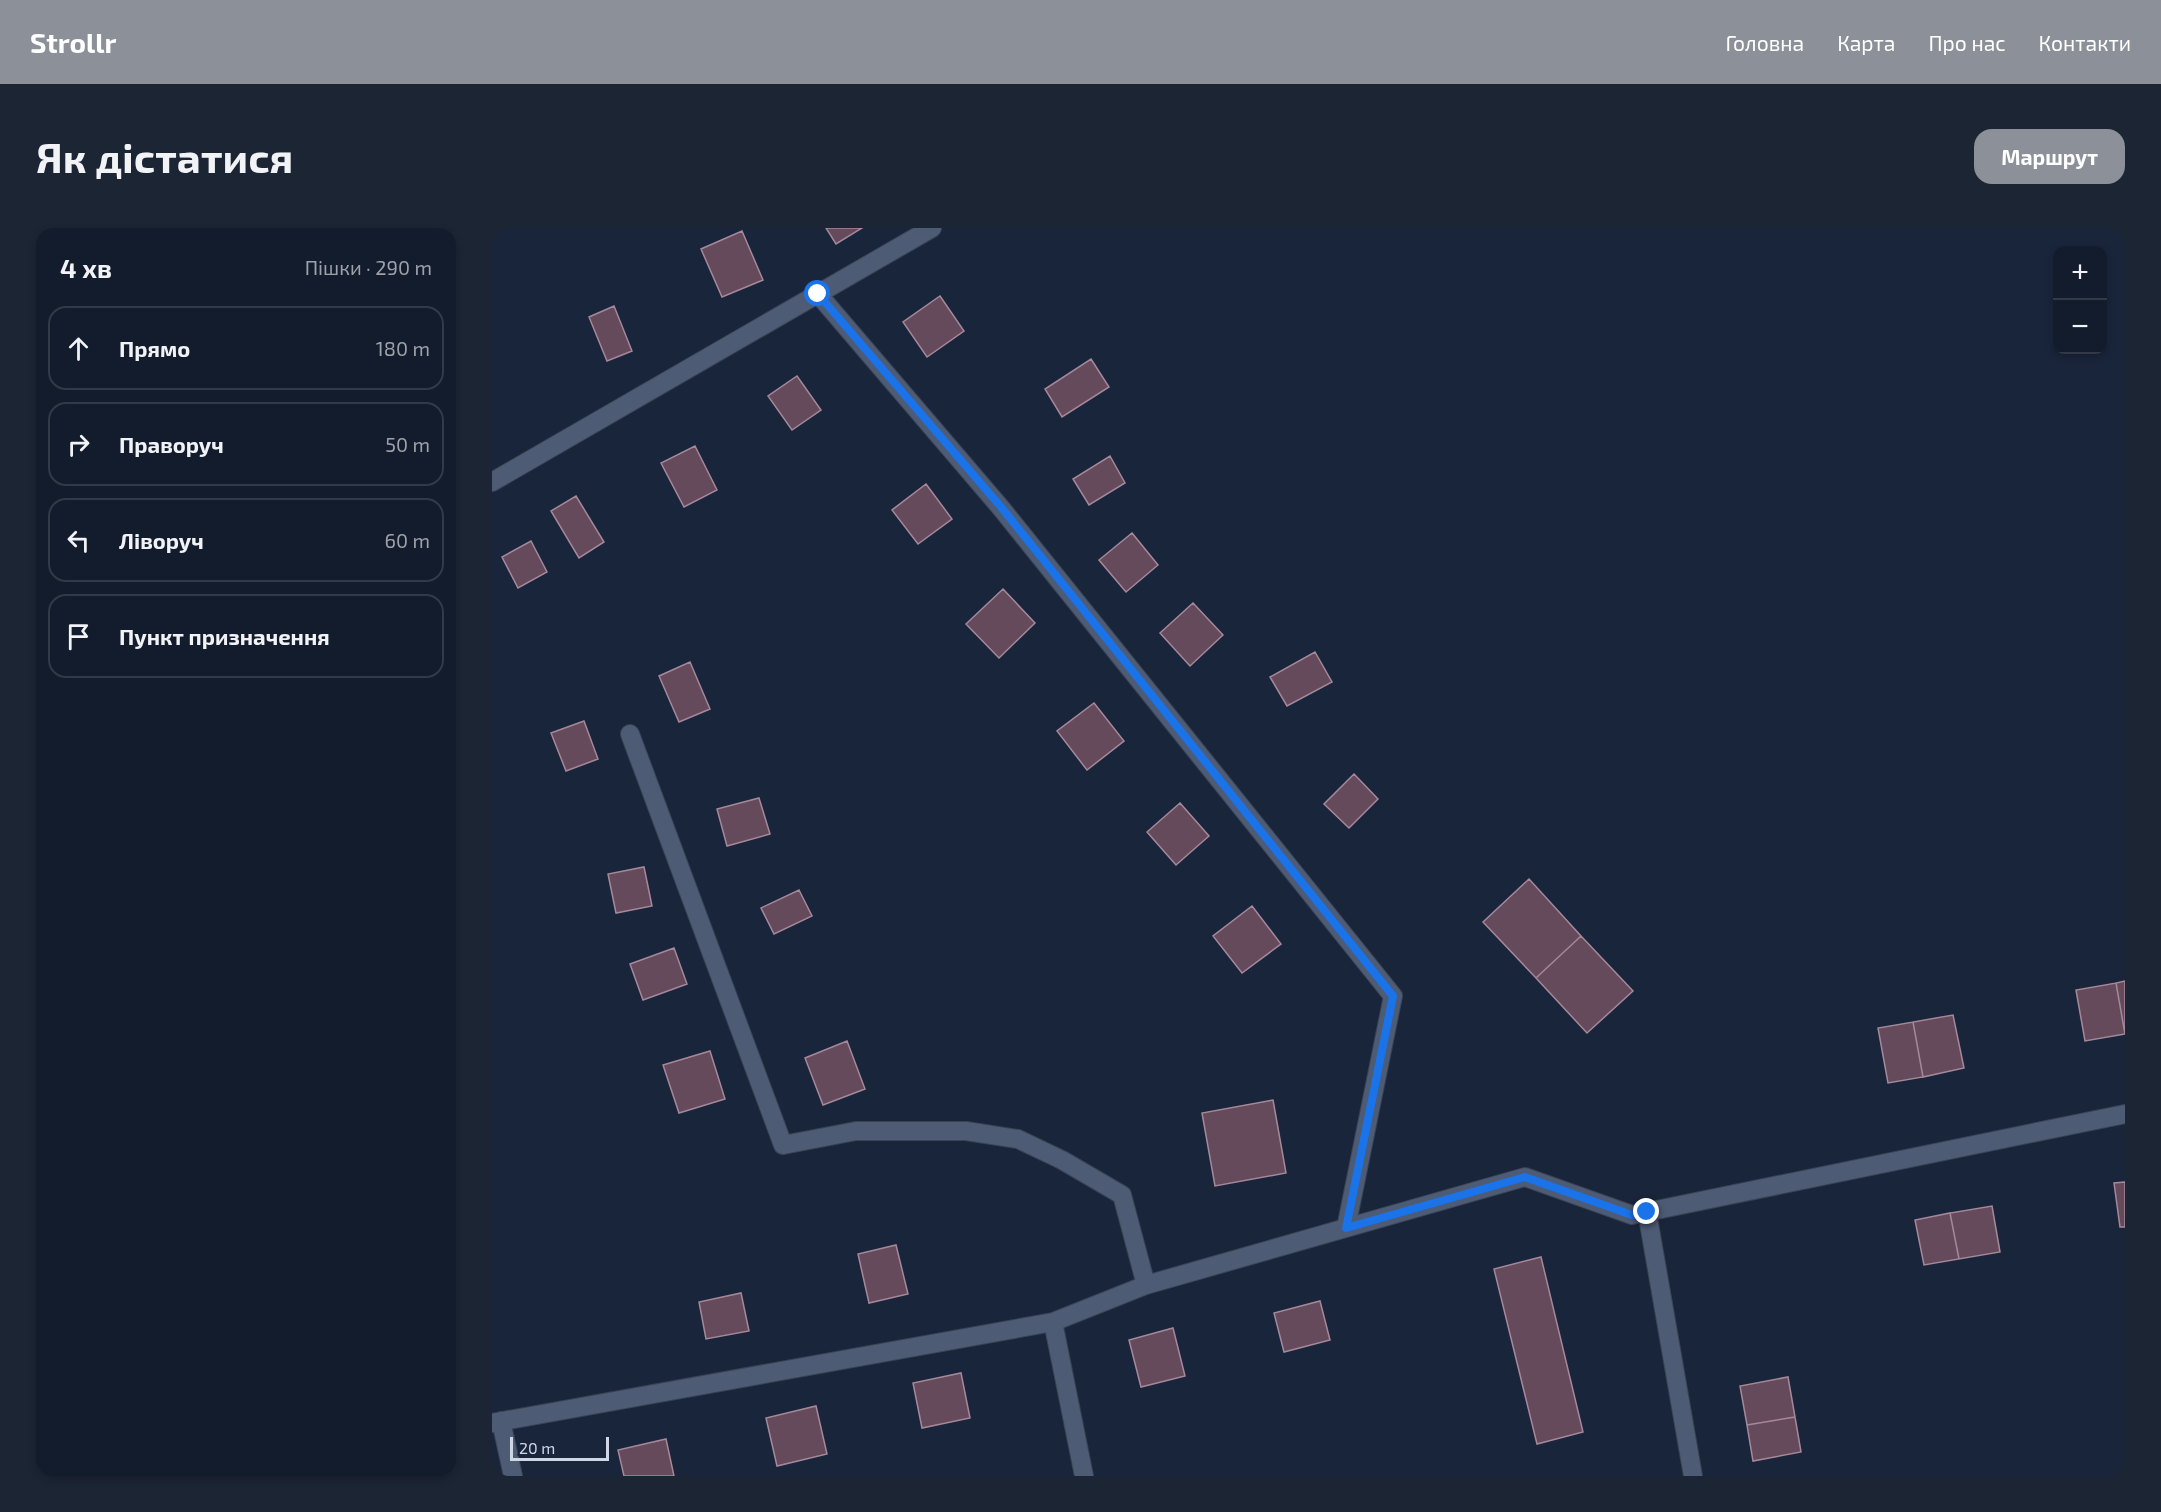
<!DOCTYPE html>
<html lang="uk">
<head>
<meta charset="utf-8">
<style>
  body { margin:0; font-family:"Exo 2",sans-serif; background:#1c2534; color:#f1f3f6 }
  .controls { position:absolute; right:18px; top:18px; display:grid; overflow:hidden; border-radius:12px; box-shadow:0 3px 9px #0003 }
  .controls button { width:54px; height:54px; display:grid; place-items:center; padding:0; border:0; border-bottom:2px solid #323a48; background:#131c2c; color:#f1f3f6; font:30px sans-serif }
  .scale { position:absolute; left:18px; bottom:15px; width:99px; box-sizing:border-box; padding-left:6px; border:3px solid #cfd7e6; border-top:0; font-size:16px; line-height:21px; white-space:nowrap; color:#cfd7e6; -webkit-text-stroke:4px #19253b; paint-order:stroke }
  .stop { position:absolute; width:18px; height:18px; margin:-14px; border:4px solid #1a73e8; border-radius:50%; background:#fff }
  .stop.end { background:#1a73e8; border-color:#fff; box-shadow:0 2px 6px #0008 }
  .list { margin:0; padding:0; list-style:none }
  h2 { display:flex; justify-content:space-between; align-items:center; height:78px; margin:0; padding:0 24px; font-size:26px }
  h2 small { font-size:20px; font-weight:400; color:#9da1a9 }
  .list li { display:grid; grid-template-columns:39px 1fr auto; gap:18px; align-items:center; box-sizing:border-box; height:84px; margin:0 12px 12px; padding:0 12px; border:2px solid #323a48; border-radius:18px }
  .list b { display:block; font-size:22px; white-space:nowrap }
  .list em { font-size:20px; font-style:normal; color:#9da1a9 }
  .icon { flex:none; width:33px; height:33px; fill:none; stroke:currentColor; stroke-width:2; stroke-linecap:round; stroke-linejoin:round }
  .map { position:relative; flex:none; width:1633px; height:1248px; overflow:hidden; border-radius:18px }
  header { display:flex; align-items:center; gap:36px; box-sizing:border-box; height:84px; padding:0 30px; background:#8c9099; color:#fff }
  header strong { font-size:28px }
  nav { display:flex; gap:33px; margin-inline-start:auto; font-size:21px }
  .intro { display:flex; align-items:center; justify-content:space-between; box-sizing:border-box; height:144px; padding:0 36px }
  h1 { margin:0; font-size:42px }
  .button { padding:15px 27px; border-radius:18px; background:#8c9099; color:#fff; font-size:21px; font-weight:700 }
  main { display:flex; gap:36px; padding:0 36px }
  aside { flex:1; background:#131c2c; border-radius:18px; box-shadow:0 3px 9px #0003 }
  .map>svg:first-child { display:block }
  .building { fill:#654a5c; stroke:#a6889b; stroke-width:1.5 }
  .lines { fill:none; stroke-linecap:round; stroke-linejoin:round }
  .street-casing { stroke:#3a4254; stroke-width:20 }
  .street { stroke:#4e5b75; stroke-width:18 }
  .route { stroke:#1a73e8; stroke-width:8 }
</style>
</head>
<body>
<header>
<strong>Strollr</strong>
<nav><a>Головна</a><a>Карта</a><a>Про нас</a><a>Контакти</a></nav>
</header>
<div class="intro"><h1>Як дістатися</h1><a class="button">Маршрут</a></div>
<main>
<aside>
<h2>4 хв<small>Пішки · 290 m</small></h2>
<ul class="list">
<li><svg class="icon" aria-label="ahead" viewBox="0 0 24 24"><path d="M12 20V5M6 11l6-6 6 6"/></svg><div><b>Прямо</b></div><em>180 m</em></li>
<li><svg class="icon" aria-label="right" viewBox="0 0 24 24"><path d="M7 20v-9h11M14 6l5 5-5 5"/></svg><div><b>Праворуч</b></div><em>50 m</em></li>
<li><svg class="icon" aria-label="left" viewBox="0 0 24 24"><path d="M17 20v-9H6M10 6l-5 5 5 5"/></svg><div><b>Ліворуч</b></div><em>60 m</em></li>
<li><svg class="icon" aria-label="arrive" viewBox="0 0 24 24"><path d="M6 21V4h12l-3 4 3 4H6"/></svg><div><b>Пункт призначення</b></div></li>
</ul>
</aside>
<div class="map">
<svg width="1633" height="1248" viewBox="0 0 1633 1248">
  <rect width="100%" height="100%" fill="#19253b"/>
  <!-- building -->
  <path class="building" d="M334,0H370L344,16Z
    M250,3L271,52L230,69L209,21Z
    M448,68L472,103L435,129L411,94Z
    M122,78L140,123L115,133L97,89Z
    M599,131L617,159L570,189L553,161Z
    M305,148L329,182L300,202L276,168Z
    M203,218L225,262L192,279L169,235Z
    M618,228L633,255L597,277L581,251Z
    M434,256L460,291L426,316L400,282Z
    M84,268L112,314L87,330L59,283Z
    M640,305L666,337L634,364L607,332Z
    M39,313L55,344L26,360L10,329Z
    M511,361L543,395L507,430L474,396Z
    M701,375L731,407L698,438L668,405Z
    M823,424L840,454L795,478L778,449Z
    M198,434L218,481L187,494L167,448Z
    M602,475L632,513L595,542L565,503Z
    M92,493L106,531L74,543L59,505Z
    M862,546L886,571L857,600L832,576Z
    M267,570L278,606L235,618L225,581Z
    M688,575L717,608L684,637L655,604Z
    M152,639L160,678L124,685L116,646Z
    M1037,651L1089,708L1044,750L991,694Z
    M307,662L320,688L282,706L269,680Z
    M760,678L789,716L750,745L721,708Z
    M1089,708L1141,763L1095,805L1044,750Z
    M182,720L195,756L151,772L138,736Z
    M1633,753V806L1624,755Z
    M1624,755L1633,806L1593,813L1584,762Z
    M1461,787L1472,840L1431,849L1421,794Z
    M1421,794L1431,849L1396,855L1386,800Z
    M355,813L373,861L331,877L313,830Z
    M218,823L233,871L187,885L171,837Z
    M781,872L794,945L723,958L710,885Z
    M1633,954V999H1628L1622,955Z
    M1500,978L1508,1024L1467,1031L1458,985Z
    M1458,985L1467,1031L1432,1037L1423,992Z
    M404,1017L416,1066L377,1075L366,1026Z
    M1049,1029L1091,1204L1045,1216L1002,1041Z
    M249,1065L257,1103L214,1111L207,1074Z
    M828,1073L838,1112L792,1124L782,1085Z
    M681,1100L693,1148L649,1159L637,1112Z
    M469,1145L478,1190L430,1200L421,1155Z
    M1296,1149L1303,1189L1255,1197L1248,1158Z
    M324,1178L335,1226L285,1238L274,1190Z
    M1303,1189L1309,1224L1261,1233L1255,1197Z
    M174,1211L182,1248H132L126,1222Z"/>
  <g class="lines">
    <defs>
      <path id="street" d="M326,66L509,280L901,768L854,1000
        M0,254L440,0
        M138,506L291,917L364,903H474L526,911L570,932L630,967L654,1057
        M1155,984L1201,1248
        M561,1094L592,1248
        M9,1193L21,1248
        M0,1195L561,1094L654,1057L1033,949L1140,987L1633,886"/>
    </defs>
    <!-- street casing -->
    <use href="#street" class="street-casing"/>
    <!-- street -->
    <use href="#street" class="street"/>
  </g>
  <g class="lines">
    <!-- route -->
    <path class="route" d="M326,66L509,279L901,768L854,1000L1033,949L1140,987L1155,984"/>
  </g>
</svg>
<div class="controls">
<button>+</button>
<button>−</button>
</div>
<div class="scale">20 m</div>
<div class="stop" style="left:326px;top:66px"></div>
<div class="stop end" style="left:1155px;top:984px"></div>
</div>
</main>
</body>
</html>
